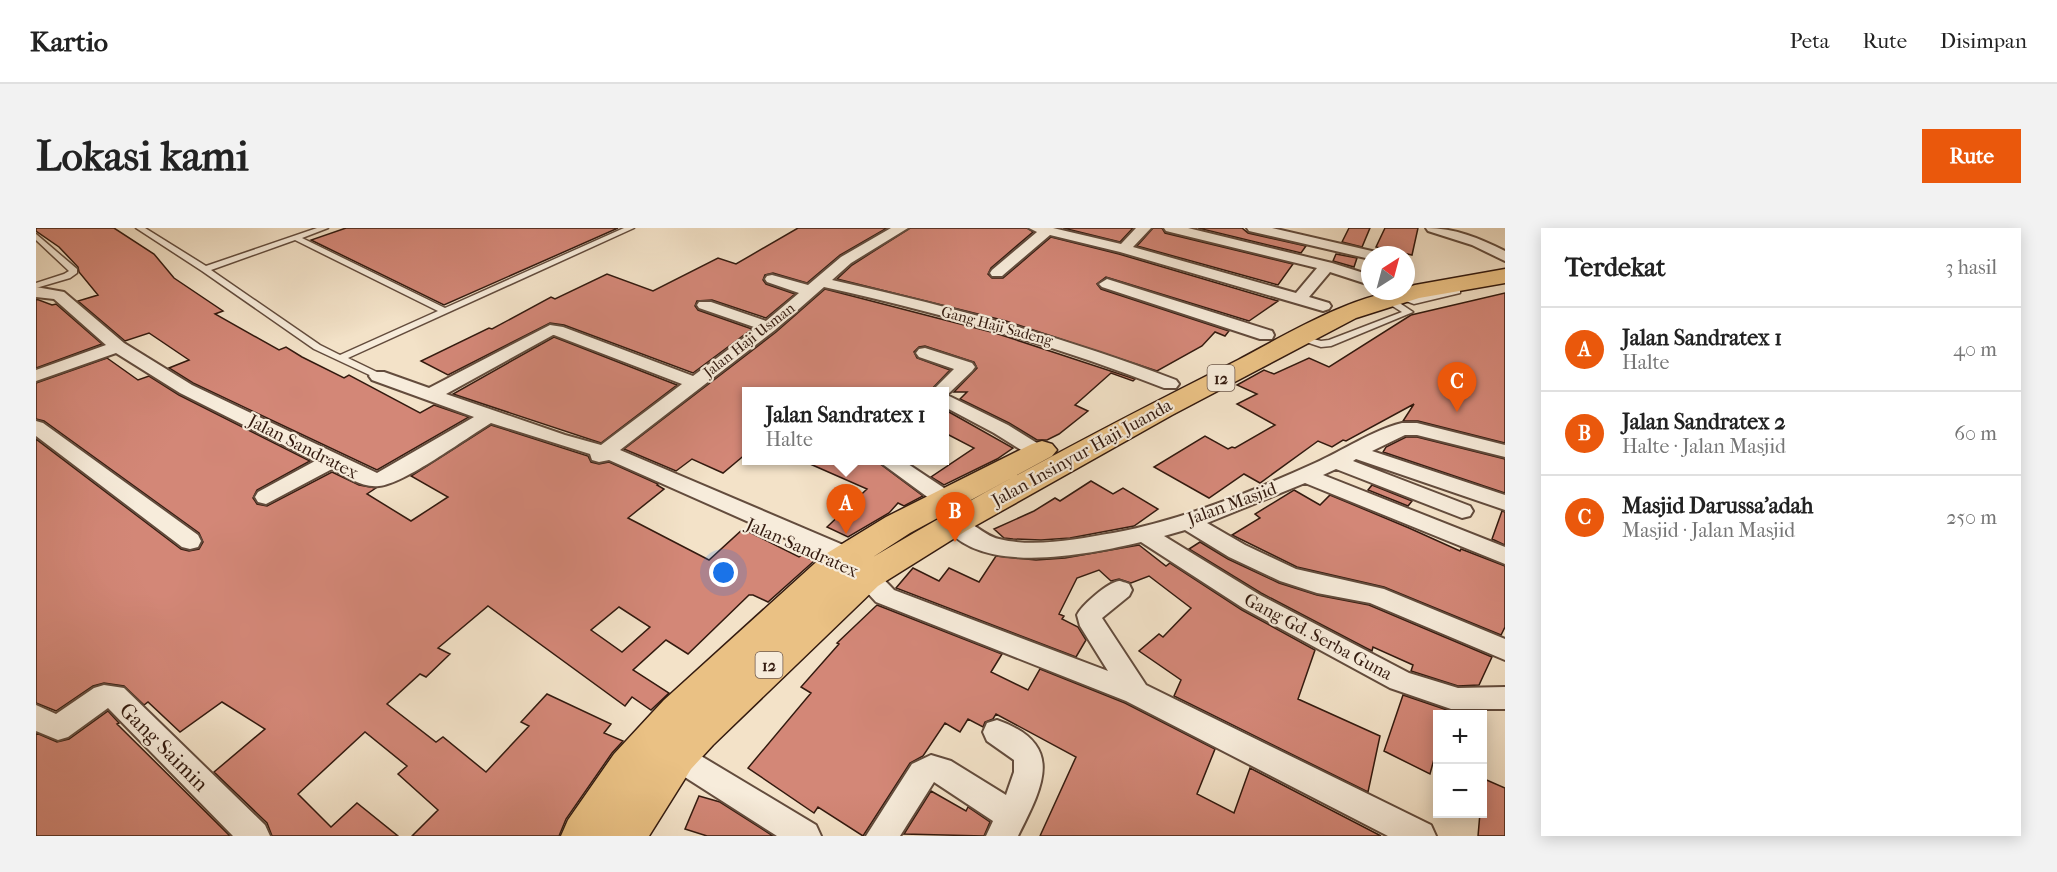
<!DOCTYPE html>
<html lang="id">
<head>
<meta charset="utf-8">
<style>
  body { margin:0; font-family:"IM FELL French Canon",serif; background:#f2f2f2; color:#222 }
  .controls { position:absolute; right:18px; bottom:18px; display:grid; overflow:hidden; border-radius:0px; box-shadow:0 3px 15px #0003 }
  .controls button { width:54px; height:54px; display:grid; place-items:center; padding:0; border:0; border-bottom:2px solid #e0e0e0; background:#fff; color:#222; font:30px sans-serif }
  .compass { position:absolute; left:1325px; top:18px; width:54px; height:54px; border-radius:50%; background:#fff; box-shadow:0 3px 15px #0003; rotate:36deg }
  .you { position:absolute; left:688px; top:345px; width:21px; height:21px; margin:-15px; border:4px solid #fff; border-radius:50%; background:#1a73e8; box-shadow:0 0 0 9px #1a73e833 }
  .badge { display:grid; place-items:center; width:39px; height:39px; border-radius:50%; background:#ea580c; color:#fff; font-size:20px; font-weight:700 }
  .pin { position:absolute; translate:-50% -50px; filter:drop-shadow(0 2px 3px #0008) }
  .pin::after { content:''; position:absolute; top:32px; width:21px; height:18px; background:inherit; clip-path:polygon(0 0,100% 0,50% 100%) }
  .popup { position:absolute; left:706px; top:159px; width:207px; height:78px; box-sizing:border-box; display:grid; place-content:center; border-radius:0px; background:#fff; filter:drop-shadow(0 2px 4px #0005); font-size:20px; white-space:nowrap; color:#767676 }
  .popup b { font-size:22px; color:#222 }
  .popup::after { content:''; position:absolute; left:50%; top:100%; margin-left:-12px; border:12px solid transparent; border-top-color:#fff }
  .list { margin:0; padding:0; list-style:none }
  h2 { display:flex; justify-content:space-between; align-items:center; height:78px; margin:0; padding:0 24px; font-size:26px }
  h2 small { font-size:20px; font-weight:400; color:#767676 }
  .list li { display:grid; grid-template-columns:39px 1fr auto; gap:18px; align-items:center; box-sizing:border-box; height:84px; padding:0 24px; border-top:2px solid #e0e0e0 }
  .list b { display:block; font-size:22px; white-space:nowrap }
  .list p { margin:0; font-size:20px; white-space:nowrap; color:#767676 }
  .list em { font-size:20px; font-style:normal; color:#767676 }
  .map { position:relative; flex:none; width:1469px; height:608px; overflow:hidden; border-radius:0px }
  header { display:flex; align-items:center; gap:36px; box-sizing:border-box; height:84px; padding:0 30px; background:#fff; border-bottom:2px solid #e0e0e0 }
  header strong { font-size:28px }
  nav { display:flex; gap:33px; margin-inline-start:auto; font-size:21px }
  .intro { display:flex; align-items:center; justify-content:space-between; box-sizing:border-box; height:144px; padding:0 36px }
  h1 { margin:0; font-size:42px }
  .button { padding:15px 27px; border-radius:0px; background:#ea580c; color:#fff; font-size:21px; font-weight:700 }
  main { display:flex; gap:36px; padding:0 36px }
  aside { flex:1; background:#fff; border-radius:0px; box-shadow:0 3px 15px #0003 }
  .map>svg:first-child { display:block }
  .building { fill:#d38777; stroke:#331a0f; stroke-width:1.5; fill-rule:evenodd }
  .lines { fill:none; stroke-linecap:round; stroke-linejoin:round }
  .service-casing { stroke:#634c3d; stroke-width:3 }
  .minor-casing { stroke:#634c3d; stroke-width:4 }
  .trunk-casing { stroke:#331a0f; stroke-width:3 }
  .service { fill:#f7ecdb; fill-rule:evenodd }
  .minor { fill:#f7ecdb; fill-rule:evenodd }
  .trunk { fill:#eac184; fill-rule:evenodd }
  .labels { text-anchor:middle; dominant-baseline:central; stroke-width:4.5; stroke-linejoin:round; paint-order:stroke }
  .far-street-label { font-size:15px; fill:#331a0f; stroke:#f7ecdb }
  .shield { fill:#f7ecdb; stroke:#6e594c; stroke-width:1.5 }
  .shield-label { font-size:16px; font-weight:bold; fill:#331a0f }
  .street-label { font-size:18px; fill:#331a0f; stroke:#f7ecdb }
  .near-street-label { font-size:21px; fill:#331a0f; stroke:#f7ecdb }
</style>
</head>
<body>
<header>
<strong>Kartio</strong>
<nav><a>Peta</a><a>Rute</a><a>Disimpan</a></nav>
</header>
<div class="intro"><h1>Lokasi kami</h1><a class="button">Rute</a></div>
<main>
<div class="map">
<svg width="1469" height="608" viewBox="0 0 1469 608">
  <rect width="100%" height="100%" fill="#f3e2c8"/>
  <filter id="stains"><feTurbulence type="fractalNoise" baseFrequency=".00333" numOctaves="4"/><feColorMatrix values="0 0 0 0 .2 0 0 0 0 .09 0 0 0 0 .02 0 0 0 .5 -.17"/></filter>
  <radialGradient id="worn" r=".72"><stop offset=".6" stop-color="#630" stop-opacity="0"/><stop offset="1" stop-color="#630" stop-opacity=".3"/></radialGradient>
  <!-- building -->
  <path class="building" d="M0,0H78L118,26L138,50L187,83L179,86L243,122L250,119L266,129L308,150L313,147L384,185L398,177L433,189L341,242L157,155L133,140L153,132L113,105L89,113L42,73L62,67L43,44L42,39L23,19L0,3Z
    M310,0H582L408,77L275,12Z
    M762,0H851L804,27L771,55L737,45L729,47L727,52L730,56L759,66L730,90L676,72L661,73L659,78L662,82L716,101L657,145L528,97L514,95L412,147L385,133L453,100L456,101L515,69L519,71L571,46L617,63L682,30L700,36Z
    M874,0H991L997,4L955,40L952,46L956,50H967L1015,9L1083,26L1242,73L1213,93L1070,49L1061,56L1065,61L1193,103L1189,108L1179,104L1166,118L1121,143L970,93L801,51L816,37Z
    M1027,0H1097L1084,14Z
    M1117,0H1126L1129,5L1257,36L1242,57L1101,18Z
    M1162,0H1206L1212,5L1270,18L1265,25Z
    M1313,0H1334L1326,19L1306,14Z
    M1349,0H1382L1376,27L1340,19Z
    M1300,26L1321,30L1318,39L1297,33Z
    M789,61L959,105L1099,151L1097,153L1075,145L1039,177L1052,183L1023,206L1011,212H1001L973,195L924,171L931,164H918L941,140L938,134L889,118L883,119L878,124L881,130L914,142L893,164H711V225L687,245L656,231L640,243L588,221L740,104Z
    M1469,65V215L1382,193H1367L1378,176L1310,213L1307,212L1296,219L1282,213L1224,255L1208,246L1173,270L1118,239L1169,208L1192,221L1196,219L1199,220L1239,197L1201,176L1221,166L1201,157L1228,142L1238,146L1273,130L1293,139L1375,87Z
    M0,71L16,77L20,76L66,116L0,140Z
    M518,109L641,157L565,215L417,166Z
    M71,130L102,152L113,148L143,167L274,233L221,262L217,270L221,276L231,278L296,244L323,257L340,260L331,266L375,293L412,269L375,248L455,197L552,228L555,234L563,236L573,234L622,256L621,257L628,261L592,290L673,332L707,301L763,329L766,327L778,333L732,374L717,367H713L652,426L630,412L597,442L633,465L615,482L596,469L589,478L452,378L402,420L414,426L390,449L384,446L351,476L400,514L407,509L450,544L493,498L485,494L511,466L575,496L568,505L587,513L576,525L530,591L523,608H376L402,582L362,546L371,538L329,504L262,566L295,599L321,575L362,608H236L231,595L178,544L229,501L186,474L144,504L112,474L108,477L88,458L68,455L57,458L20,483L0,475V211L145,321L153,323L163,321L167,314L163,305L8,193L0,191V155ZM583,379L614,399L586,424L555,402Z
    M913,184L977,220L961,231L908,257L895,249L938,220L909,205V188Z
    M1370,209H1381L1469,231V265L1347,224L1350,219Z
    M765,232H839L887,268L868,278L862,275L853,285L812,309L791,299L831,261Z
    M1055,253L1077,266L1087,260L1122,281L1098,298L1034,310L1005,312L977,311L968,310L958,301L998,283L1019,270L1024,273Z
    M1336,257L1376,273L1372,278L1332,262Z
    M1258,262L1284,277L1294,267L1373,300L1424,323L1425,321L1469,338V399L1465,407L1348,359L1261,339L1196,307L1224,290L1219,286Z
    M1466,283L1469,284V317L1456,311Z
    M1164,314L1192,331L1243,355L1281,367L1333,377L1456,429L1443,457L1422,458L1375,443L1377,437L1337,419L1336,423L1330,420L1225,365L1153,321Z
    M1103,317L1130,338L1134,335L1206,382L1279,422L1262,471L1344,508L1332,564L1138,468L1145,452L1103,423L1123,406L1127,409L1155,380L1113,348L1095,355L1083,351L1075,353L1063,342L1041,350L1023,386L1028,388L1026,391L1042,399L1050,412L1040,429L860,360L877,340L903,353L913,340L943,354L960,328L1000,332L1029,330Z
    M841,377L966,426L955,444L992,462L1004,441L1089,475L1179,521L1161,566L1198,585L1214,540L1345,608H1004L1040,529L960,486L957,491L949,494L947,499L932,491L924,504L909,495L887,528L874,535L827,608L782,579L778,585L712,540L775,465L765,459L803,416L801,415Z
    M1367,467L1414,483H1431L1430,486H1401V520L1394,546L1348,523Z
    M72,483L83,495L81,496L194,608H0V505L21,514L33,511Z
    M1446,550L1469,560V608H1442L1444,585H1446Z
    M895,563L930,583L932,579L954,594L948,608L868,606Z
    M663,568L684,574L737,608H671L649,601Z"/>
  <g class="lines">
    <defs>
      <path id="service" d="M100,0H109L170,38L281,0H292L266,10L409,80L588,0H598L312,130L345,146V150L342,151L278,121L166,43ZM259,12L402,83L304,127L284,117L175,42Z
        M0,6L41,41V45L34,50L0,60V55L28,46L33,43L0,12Z
        M1421,61H1424V65L1378,76L1359,69L1363,67L1378,70Z
        M1350,70H1356L1377,84L1295,118L1285,119L1258,110L1262,107L1285,113L1293,112L1366,84L1350,74Z"/>
      <path id="minor" d="M855,0H872L815,35L796,52C913,78 1028,109 1140,152L1143,156L1140,160H1128C1017,116 904,85 788,59L739,102L584,222L819,322L858,362L1072,443L1044,398L1041,387C1045,378 1072,354 1083,353C1085,353 1090,355 1093,356L1096,362L1093,368L1066,390L1110,457L1395,597L1400,608H1352L1090,473L840,374L803,334L573,232L563,234L556,232L554,226L455,195C430,210 368,256 343,258C326,260 310,248 296,241L230,276L222,274L219,269L222,264L279,233L144,165L80,125L0,153V142L70,117L18,71L0,69V59L28,64L88,115L156,157L341,245L438,189L336,152L333,148L336,144H348L393,160L514,97L527,99L657,148L721,100L663,80L661,77L663,74H675L730,93L763,65L731,54L729,51L731,48L736,47L772,57L805,29ZM517,107H518L646,156L565,217L529,207L410,166Z
        M993,0H1017L1085,16L1100,0H1115L1097,19L1260,65L1281,40L1130,3L1128,0H1152L1296,35L1334,47V57L1294,44L1273,69L1293,75L1295,78L1293,81L1287,83L1084,24L1014,7L966,48H956L954,45L956,42L1001,4Z
        M1211,0H1236L1340,24L1342,27H1334V31L1213,3Z
        M1390,0C1419,0 1443,10 1469,23V33L1436,17L1392,3Z
        M1071,51L1236,103L1238,107L1236,111H1224L1066,59L1063,56Z
        M889,120L936,135L939,139L936,143L911,167L972,197L1009,220L1012,224L1009,228H995L958,205L909,179V164H895L918,141L883,129L880,125L883,121Z
        M0,193L7,195L162,307L165,313L162,319L154,321L146,319L0,208Z
        M1366,195H1381L1469,217V229L1381,207H1369L1336,223L1469,267V282L1320,231L1317,233L1434,278L1437,283L1434,288L1426,290L1300,241L1287,247L1469,319V336L1269,255L1171,295L1209,317L1260,341L1348,361L1469,411V432L1334,375L1281,365L1244,353L1193,329L1149,302L1128,308L1224,367L1373,445L1422,460L1469,459V481H1415L1354,460L1207,380L1105,314C1054,326 941,350 907,295L910,290C930,284 944,307 963,311C999,320 1041,311 1077,305C1147,292 1215,264 1279,235C1306,223 1337,202 1366,195Z
        M841,232H866L917,266L920,271L917,276L909,278L901,276Z
        M68,457L88,460L229,597L234,608H197L72,480L32,509L22,512L0,503V477L20,486L58,460Z
        M961,492C1030,516 1007,558 982,608H950L957,593L898,554L864,608H830L876,536L895,527L915,533L970,567L978,544V532L951,513L947,504L951,495Z
        M640,515L650,519L780,597L785,608H741L630,537L625,528L630,519Z"/>
      <path id="trunk" d="M1469,41V55L1383,70L1320,90L1136,187L930,303L842,358L677,517L655,541L613,608H525L532,592L578,526L628,472L788,327L850,289L996,216L1006,213L1016,216L1021,222L1016,228L874,305L837,329C956,258 1079,194 1202,132C1246,109 1322,63 1370,63V60L1379,57Z"/>
    </defs>
    <!-- service casing -->
    <use href="#service" class="service-casing"/>
    <!-- minor casing -->
    <use href="#minor" class="minor-casing"/>
    <!-- trunk casing -->
    <use href="#trunk" class="trunk-casing"/>
    <!-- service -->
    <use href="#service" class="service"/>
    <!-- minor -->
    <use href="#minor" class="minor"/>
    <!-- trunk -->
    <use href="#trunk" class="trunk"/>
  </g>
  <g class="labels">
    <!-- far-street labels -->
    <g class="far-street-label">
      <text transform="translate(961 98) rotate(15)">Gang Haji Sadeng</text>
      <text transform="translate(713 112) rotate(-38)">Jalan Haji Usman</text>
    </g>
    <!-- shield labels -->
    <g class="shield">
      <rect x="1171.5" y="137" width="27" height="26" rx="4.5"/>
      <rect x="719.5" y="424" width="27" height="26" rx="4.5"/>
    </g>
    <g class="shield-label">
      <text x="1185" y="150">12</text>
      <text x="733" y="437">12</text>
    </g>
    <!-- street labels -->
    <g class="street-label">
      <text transform="translate(267 219) rotate(27)">Jalan Sandratex</text>
      <text transform="translate(1046 225) rotate(-29)">Jalan Insinyur Haji Juanda</text>
      <text transform="translate(1196 276) rotate(-20)">Jalan Masjid</text>
      <text transform="translate(766 320) rotate(24)">Jalan Sandratex</text>
      <text transform="translate(1282 409) rotate(28)">Gang Gd. Serba Guna</text>
    </g>
    <!-- near-street labels -->
    <g class="near-street-label">
      <text transform="translate(128 519) rotate(45)">Gang Saimin</text>
    </g>
  </g>
  <rect width="100%" height="100%" filter="url(#stains)"/>
  <rect width="100%" height="100%" fill="url(#worn)"/>
</svg>
<div class="controls">
<button>+</button>
<button>−</button>
</div>
<svg class="compass" viewBox="-18 -18 36 36"><path d="M0-13l5 13h-10z" fill="#e53935"/><path d="M0 13l5-13h-10z" fill="#767676"/></svg>
<div class="you"></div>
<div class="pin badge" style="left:810px;top:306px">A</div>
<div class="popup"><b>Jalan Sandratex 1</b>Halte</div>
<div class="pin badge" style="left:919px;top:314px">B</div>
<div class="pin badge" style="left:1421px;top:184px">C</div>
</div>
<aside>
<h2>Terdekat<small>3 hasil</small></h2>
<ul class="list">
<li><span class="badge">A</span><div><b>Jalan Sandratex 1</b><p>Halte</p></div><em>40 m</em></li>
<li><span class="badge">B</span><div><b>Jalan Sandratex 2</b><p>Halte · Jalan Masjid</p></div><em>60 m</em></li>
<li><span class="badge">C</span><div><b>Masjid Darussa'adah</b><p>Masjid · Jalan Masjid</p></div><em>250 m</em></li>
</ul>
</aside>
</main>
</body>
</html>
